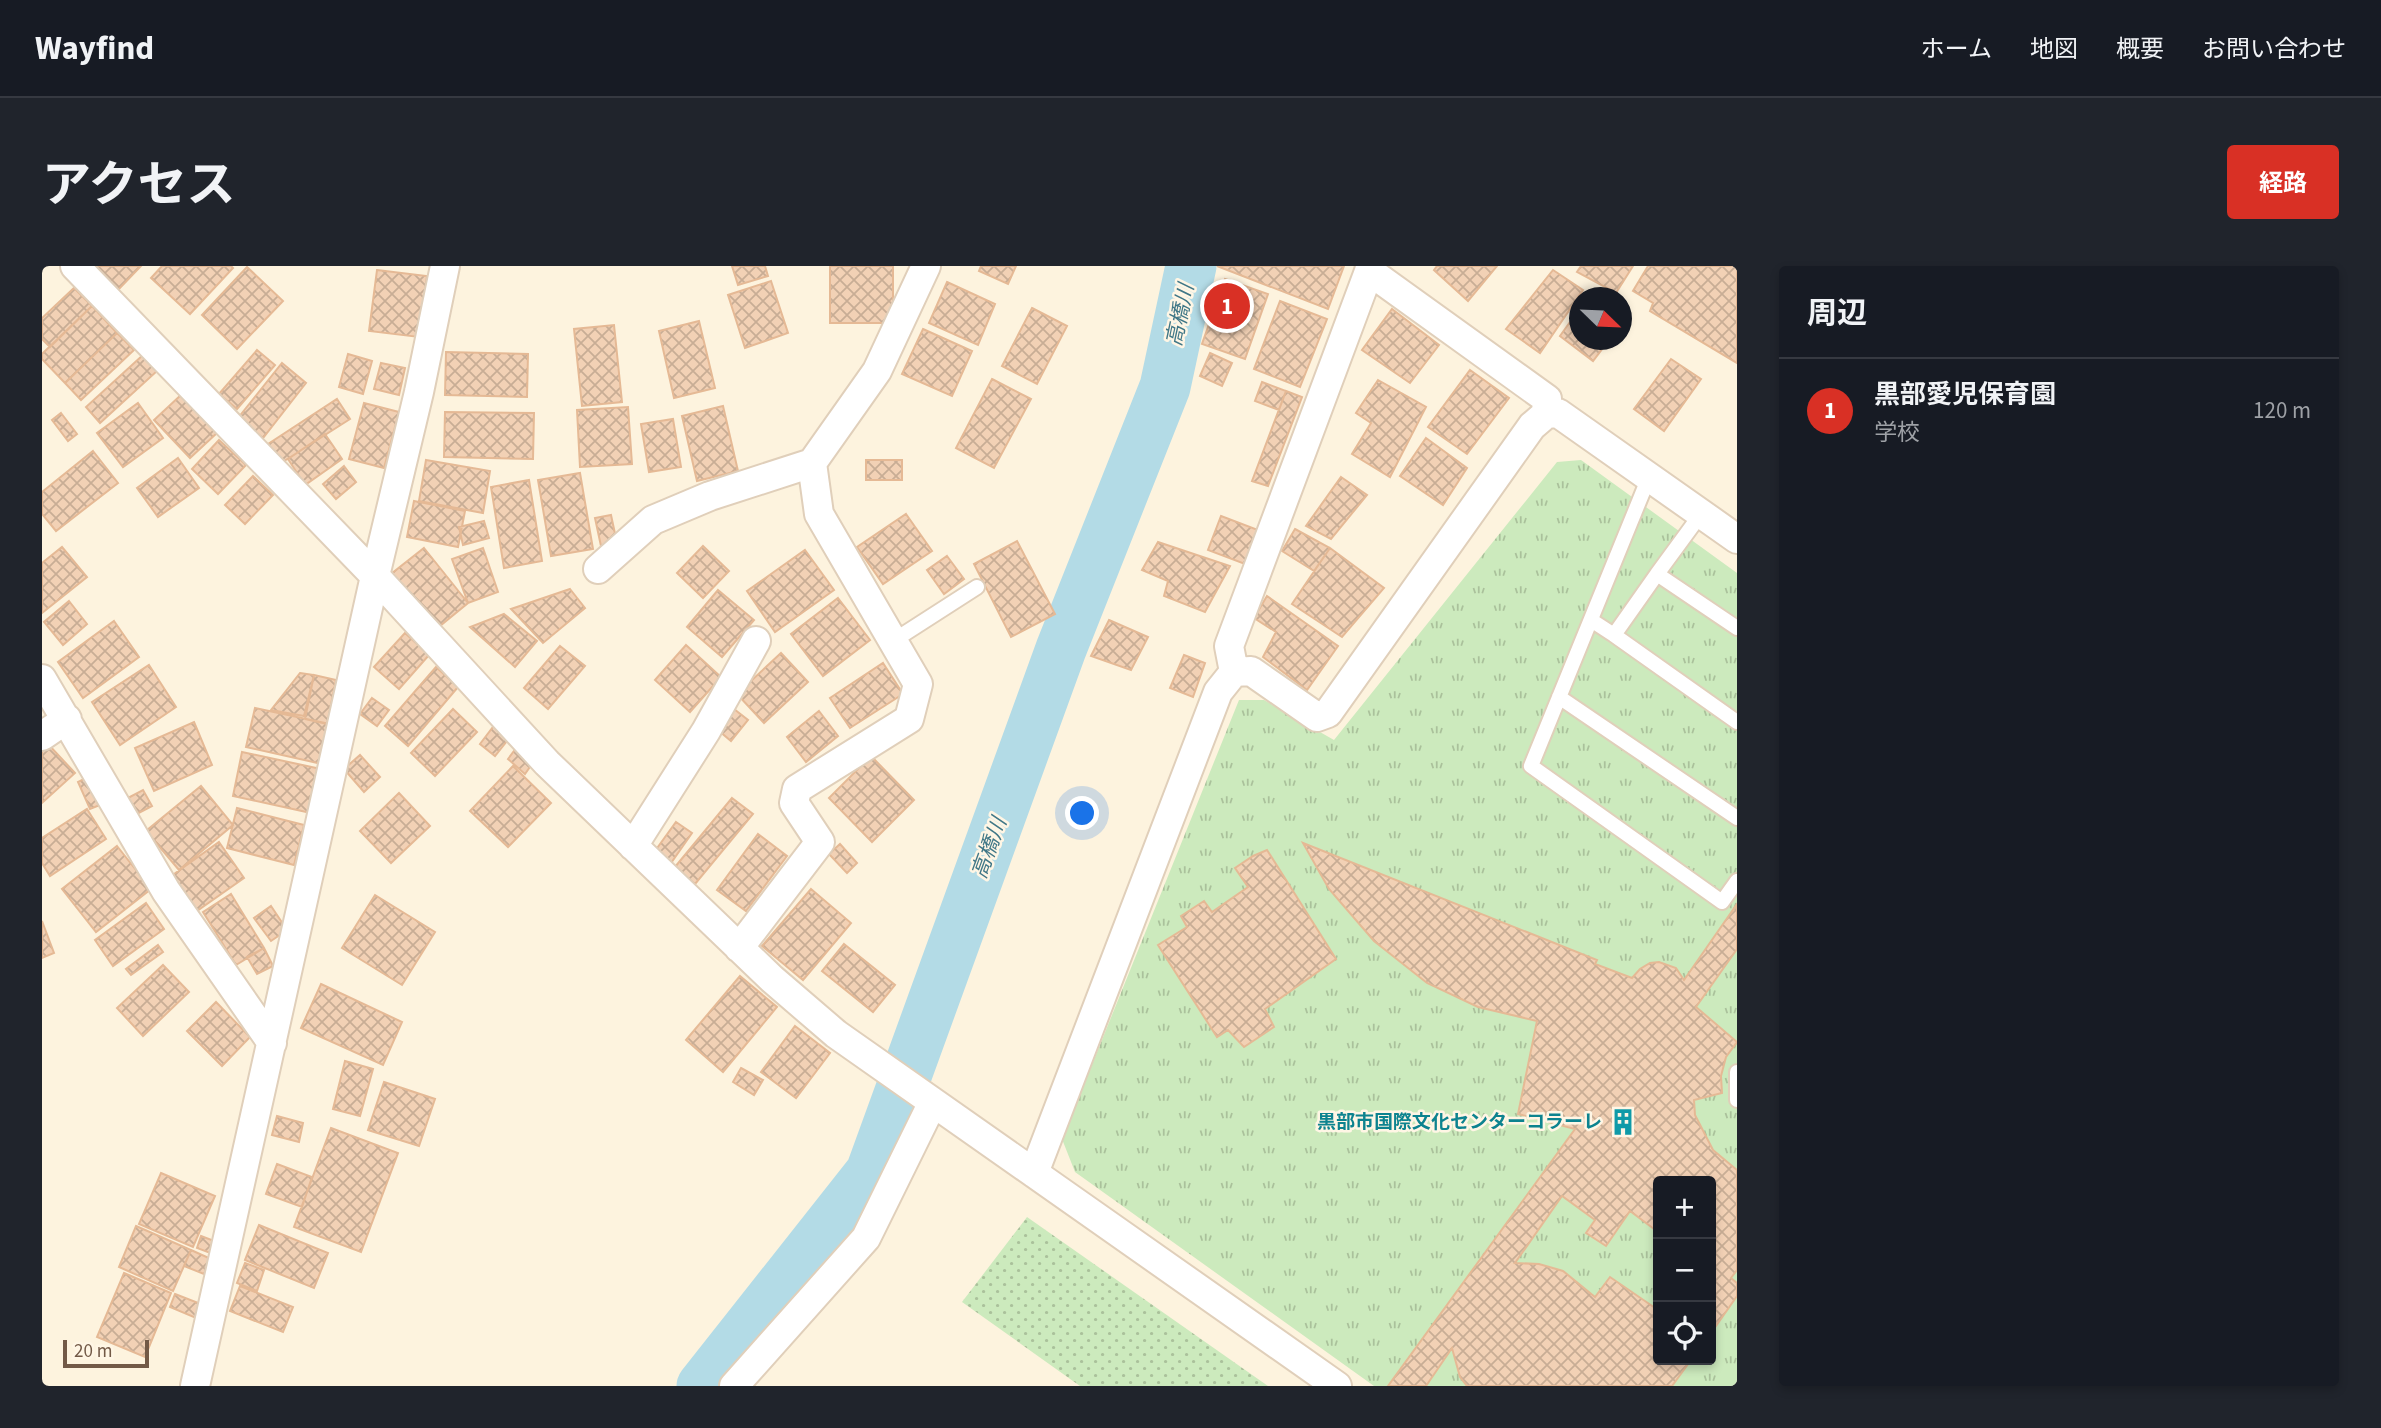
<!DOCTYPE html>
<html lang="ja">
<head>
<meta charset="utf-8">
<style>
  body { margin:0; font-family:"Source Sans 3","Noto Sans JP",sans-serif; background:#20242c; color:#f1f3f6 }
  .controls { position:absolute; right:21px; bottom:21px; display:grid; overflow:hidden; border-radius:7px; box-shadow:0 4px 10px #0003 }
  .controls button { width:63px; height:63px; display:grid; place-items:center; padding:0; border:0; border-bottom:2px solid #363941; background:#171b24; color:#f1f3f6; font:35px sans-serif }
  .compass { position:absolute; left:1527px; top:21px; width:63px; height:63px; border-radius:50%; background:#171b24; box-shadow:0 4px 10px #0003; rotate:113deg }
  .scale { position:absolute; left:21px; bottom:18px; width:86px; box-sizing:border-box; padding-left:7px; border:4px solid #725946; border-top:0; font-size:19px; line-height:24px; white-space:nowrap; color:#725946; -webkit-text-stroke:5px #fff6e5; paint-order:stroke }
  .you { position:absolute; left:1041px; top:548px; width:24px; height:24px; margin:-18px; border:5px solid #fff; border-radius:50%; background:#1a73e8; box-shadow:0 0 0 10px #1a73e833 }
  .badge { display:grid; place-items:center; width:46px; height:46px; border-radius:50%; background:#d93025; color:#fff; font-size:23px; font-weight:700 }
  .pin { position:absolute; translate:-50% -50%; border:4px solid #fff; box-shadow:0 2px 7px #0006 }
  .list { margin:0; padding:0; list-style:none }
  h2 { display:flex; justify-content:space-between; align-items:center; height:91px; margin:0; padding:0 28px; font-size:30px }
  h2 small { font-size:23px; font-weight:400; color:#9ea1a6 }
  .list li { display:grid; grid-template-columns:46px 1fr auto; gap:21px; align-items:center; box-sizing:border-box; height:105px; padding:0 28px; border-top:2px solid #363941 }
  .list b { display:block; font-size:26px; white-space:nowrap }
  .list p { margin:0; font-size:23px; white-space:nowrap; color:#9ea1a6 }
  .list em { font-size:23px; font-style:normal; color:#9ea1a6 }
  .icon { flex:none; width:38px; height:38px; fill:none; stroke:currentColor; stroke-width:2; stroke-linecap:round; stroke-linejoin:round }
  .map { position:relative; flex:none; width:1695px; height:1120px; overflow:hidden; border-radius:7px }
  header { display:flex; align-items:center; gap:42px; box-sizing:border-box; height:98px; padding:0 35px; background:#171b24; border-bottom:2px solid #363941 }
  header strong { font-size:33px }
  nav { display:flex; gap:38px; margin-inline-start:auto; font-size:24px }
  .intro { display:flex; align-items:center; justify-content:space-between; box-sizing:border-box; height:168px; padding:0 42px }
  h1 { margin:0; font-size:49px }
  .button { padding:18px 32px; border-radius:7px; background:#d93025; color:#fff; font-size:24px; font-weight:700 }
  main { display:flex; gap:42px; padding:0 42px }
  aside { flex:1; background:#171b24; border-radius:7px; box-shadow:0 4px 10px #0003 }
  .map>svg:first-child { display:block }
  .grass { fill:url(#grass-tufts); fill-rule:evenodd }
  .park { fill:url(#park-dots) }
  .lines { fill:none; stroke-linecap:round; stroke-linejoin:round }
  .river { stroke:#b3dbe6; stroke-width:51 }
  .building { fill:url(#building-cross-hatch); stroke:#e5b995; stroke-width:2 }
  .lane-casing { stroke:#e0cfba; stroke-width:18 }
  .street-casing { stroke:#e0cfba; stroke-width:32 }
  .lane { stroke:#fff; stroke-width:14 }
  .street { stroke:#fff; stroke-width:28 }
  .labels { text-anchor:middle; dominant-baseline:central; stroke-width:5; stroke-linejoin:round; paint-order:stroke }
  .culture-label { font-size:19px; font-weight:bold; fill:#0d838f; stroke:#fff6e5; text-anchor:end }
  .water-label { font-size:21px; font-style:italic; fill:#407787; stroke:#fff6e5 }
</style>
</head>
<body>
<header>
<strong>Wayfind</strong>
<nav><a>ホーム</a><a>地図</a><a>概要</a><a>お問い合わせ</a></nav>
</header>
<div class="intro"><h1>アクセス</h1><a class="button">経路</a></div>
<main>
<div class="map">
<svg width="1695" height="1120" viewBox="0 0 1695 1120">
  <defs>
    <pattern id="grass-tufts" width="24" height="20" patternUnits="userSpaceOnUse" patternTransform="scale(1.75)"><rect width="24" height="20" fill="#cceabd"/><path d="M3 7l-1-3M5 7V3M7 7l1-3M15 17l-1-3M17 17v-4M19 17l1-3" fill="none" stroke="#aac19b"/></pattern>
    <pattern id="park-dots" width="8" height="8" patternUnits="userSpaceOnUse" patternTransform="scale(1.75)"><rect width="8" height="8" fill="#cceabd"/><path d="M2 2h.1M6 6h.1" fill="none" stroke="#aac19b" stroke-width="1.8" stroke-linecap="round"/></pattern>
    <pattern id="building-cross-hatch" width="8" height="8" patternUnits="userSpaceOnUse" patternTransform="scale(1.75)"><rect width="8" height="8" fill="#f2d1b5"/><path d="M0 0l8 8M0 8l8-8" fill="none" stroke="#c8ad95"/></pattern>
  </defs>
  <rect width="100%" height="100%" fill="#fdf3de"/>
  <!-- grass -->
  <path class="grass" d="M1539,194L1695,307V1120H1332L1033,906L1020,873L1197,434H1222L1292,474L1515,196ZM1616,915H1669V1094H1616Z"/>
  <!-- park -->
  <path class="park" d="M985,951L1226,1120H1038L920,1036Z"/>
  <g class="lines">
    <!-- river -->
    <path class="river" d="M660,1120L829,906L1019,383L1123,121L1149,0"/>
  </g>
  <!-- building -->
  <path class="building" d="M53,0H99L73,27L49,4Z
    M120,0H189L191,2L148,48L109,12Z
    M690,0H723L726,10L696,19Z
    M788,0H851V57H788Z
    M939,0H974L966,18L937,5Z
    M1175,0H1302L1286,43Z
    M1395,0H1455L1426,35L1392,4Z
    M1539,0H1591L1574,27L1535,6Z
    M1606,0H1695V97L1608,45L1611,37L1591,25Z
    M205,1L241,35L195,83L160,49Z
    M335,4L385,10L377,71L327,65Z
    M1511,4L1541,24L1498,87L1464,63Z
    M1183,13L1226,28L1203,93L1160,78Z
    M729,15L746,67L703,82L686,29Z
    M905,16L953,38L936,79L887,57Z
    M32,22L50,40L8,81L0,73V52Z
    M1238,35L1285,53L1258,121L1212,103Z
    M50,40L75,67L23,117L0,93V88Z
    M990,42L1025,60L995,118L960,100Z
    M1538,42V74H1567L1551,95L1518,70Z
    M1350,43L1397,79L1368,117L1320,84Z
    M657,55L673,122L632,132L617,65Z
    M572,59L580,136L540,140L532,63Z
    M881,63L930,85L910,130L860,108Z
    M75,67L92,84L39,134L23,117Z
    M215,84L233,99L195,143L177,128Z
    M404,86L486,88L485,131L403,129Z
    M1168,87L1190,97L1180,120L1158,110Z
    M306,88L330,95L321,128L297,121Z
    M101,89L115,105L58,157L44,141Z
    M1629,93L1659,113L1622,165L1592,143Z
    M240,97L264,117L221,172L196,152Z
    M339,97L363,102L357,129L332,123Z
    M1428,104L1467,132L1425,188L1386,161Z
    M950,113L989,133L952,202L914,182Z
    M1336,114L1384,141L1348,211L1310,188L1329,157L1314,147Z
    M1220,116L1244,125L1237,144L1213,135Z
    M1244,125L1260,131L1226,220L1210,215Z
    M139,129L175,167L148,192L112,154Z
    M295,133L308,153L236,199L223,180Z
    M96,137L121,172L81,201L55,167Z
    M322,137L357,146L342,202L307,193Z
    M681,140L696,205L655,215L640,150Z
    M586,141L590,198L538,201L535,144Z
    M403,146L492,147L491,193L402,191Z
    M19,147L35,168L26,175L10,154Z
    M631,153L639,201L607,206L599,158Z
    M283,168L300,193L263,219L246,193Z
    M1384,172L1425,202L1401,239L1358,210Z
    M177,174L204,199L176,228L150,203Z
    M51,185L76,217L14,265L0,248V226Z
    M136,192L157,222L116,251L95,222Z
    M384,194L448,205L441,247L377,235Z
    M824,194H860V214H824Z
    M302,200L314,216L294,233L281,218Z
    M538,207L551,283L509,290L496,214Z
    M211,210L231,229L203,258L183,239Z
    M1299,211L1325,229L1289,273L1264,260Z
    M487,214L500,295L462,302L449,221Z
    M372,235L423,245L416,281L365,271Z
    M864,248L890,285L841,318L815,281Z
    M569,249L575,277L559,280L553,252Z
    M1179,250L1216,264L1203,298L1166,284Z
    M442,255L447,272L421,279L417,261Z
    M1253,263L1288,282L1272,305L1240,285Z
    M975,275L1013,348L969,371L932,298Z
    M1116,276L1188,300L1163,346L1122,330L1126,315L1100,304Z
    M661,280L687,305L661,332L635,307Z
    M20,281L45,311L0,347V297Z
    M382,282L426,337L393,364L349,308Z
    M441,282L456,326L426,337L410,293Z
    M1288,282L1342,322L1300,371L1250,338Z
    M763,284L792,324L733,366L705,325Z
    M905,290L922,313L902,328L885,304Z
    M528,323L543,342L501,377L469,343Z
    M676,324L712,354L680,391L645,361Z
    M1225,330L1296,380L1265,424L1221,391L1234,366L1212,352Z
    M796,332L828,374L781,410L749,368Z
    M27,335L45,358L21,379L2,356Z
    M462,348L495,375L473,401L428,361Z
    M1067,354L1106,371L1089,404L1049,390Z
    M72,355L97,391L41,432L16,396Z
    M363,367L387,389L357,423L332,401Z
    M644,379L679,411L648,446L613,414Z
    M518,380L543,400L506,443L482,422Z
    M739,387L766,416L722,457L695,428Z
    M1142,389L1163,397L1151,431L1128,422Z
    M841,397L861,428L808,462L788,432Z
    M107,399L134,441L78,479L50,436Z
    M394,401L416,421L366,480L343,460Z
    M258,407L272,409L262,450L229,444Z
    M272,409L294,414L285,458L263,453Z
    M330,432L347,444L335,460L318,448Z
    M213,442L288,458L280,498L204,481Z
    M411,443L435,466L393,510L369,487Z
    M692,443L706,454L689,475L676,464Z
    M777,445L796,470L764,496L745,471Z
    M152,456L170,499L112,525L93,482Z
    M454,457L469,470L453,490L438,478Z
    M5,477L33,507L0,537V481Z
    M475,481L492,495L483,508L466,493Z
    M200,486L279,503L269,547L191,530Z
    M318,489L338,511L322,526L302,503Z
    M829,490L872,534L830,576L787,532Z
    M471,500L509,537L466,581L428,545Z
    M50,509L63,537L48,543L36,516Z
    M159,520L191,559L137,604L104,565Z
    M101,524L110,540L93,549L84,533Z
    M357,527L388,560L349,597L318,565Z
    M690,532L711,548L653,618L633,601Z
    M195,542L262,559L252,599L185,582Z
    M45,543L64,573L8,610L0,597V572Z
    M634,556L650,567L629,597L613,585Z
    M716,568L745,590L704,645L675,624Z
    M177,576L202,612L152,647L128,611Z
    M1261,577L1555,694L1553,698L1590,712L1598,703L1608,697L1617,696L1634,702L1642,714L1695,638V683L1654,741L1695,776L1684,791L1679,810L1680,827L1652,834L1653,849L1671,884L1695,904V1004L1689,1012L1695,1017V1030L1669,1067V915H1616V966L1588,945L1564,980L1544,967L1553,954L1520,930L1473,997L1497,998L1521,1005L1553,1031L1568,1011L1616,1044V1094H1649L1630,1120H1425L1418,1111L1410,1082L1384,1120H1346L1533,863L1476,848L1495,755L1436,741L1385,717L1332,675L1287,623Z
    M798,578L815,597L805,607L787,588Z
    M75,580L109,623L54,666L20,623Z
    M1225,584L1294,693L1223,743L1232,761L1202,781L1186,764L1175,771L1116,679L1145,661L1139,650L1162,635L1170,646L1206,621L1193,602L1211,590Z
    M769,623L809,657L761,714L720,680Z
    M189,628L222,682L194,699L161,646Z
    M333,629L393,666L360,719L300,682Z
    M104,637L122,663L71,700L53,674Z
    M229,640L245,664L229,675L212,652Z
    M0,655L12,687L0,692Z
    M802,678L853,719L831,746L780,705Z
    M116,679L121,686L89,709L84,703Z
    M222,682L231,700L215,708L205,691Z
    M121,699L147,726L101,770L75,742Z
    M698,710L735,741L681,806L644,774Z
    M279,718L360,756L341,799L259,762Z
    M174,736L208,771L180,800L145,765Z
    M753,760L788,787L754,832L719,806Z
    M303,795L331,803L318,850L291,843Z
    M699,802L721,814L712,829L691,816Z
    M342,816L393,833L377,880L326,864Z
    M235,850L261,857L257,876L230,869Z
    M289,862L356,887L319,986L252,961Z
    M235,898L270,911L260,941L224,928Z
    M119,907L173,930L151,981L97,958Z
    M217,959L286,987L272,1022L203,994Z
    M94,960L149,984L131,1025L77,1001Z
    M159,970L175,976L171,988L155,982Z
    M149,984L169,993L162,1008L142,1000Z
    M203,997L222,1004L215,1025L195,1017Z
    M82,1007L129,1027L103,1091L55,1071Z
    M198,1020L251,1041L241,1066L188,1045Z
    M133,1028L159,1038L154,1052L128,1041Z"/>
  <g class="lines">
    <defs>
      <path id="lane" d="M1607,211L1489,500L1680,636L1695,615
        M1659,248L1615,308L1695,362
        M1615,308L1572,369L1695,456
        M1549,354L1572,369
        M851,375L935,321
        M1517,431L1695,552
        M1695,806V834"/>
      <path id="street" d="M33,0L333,310L505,497L730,713L794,768L1295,1120
        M1327,5L1505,133L1504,148
        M770,197L835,105L884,0
        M556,303L611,254L668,230L770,197L777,248L876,418L867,453L755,523L752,537L778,576L697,682
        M1192,406L1209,405L1275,451L1286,447L1490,160L1504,148L1516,147L1695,273
        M0,413L124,625L230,777
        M0,470L25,453
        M591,580L664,465L714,375
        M992,907L1176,426L1192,406L1187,380L1329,0
        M153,1120L333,310L377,126L403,0
        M692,1120L824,972L891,836"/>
    </defs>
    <!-- lane casing -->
    <use href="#lane" class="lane-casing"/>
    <!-- street casing -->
    <use href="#street" class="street-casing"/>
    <!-- lane -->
    <use href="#lane" class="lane"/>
    <!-- street -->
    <use href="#street" class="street"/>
  </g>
  <!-- icons -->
  <defs>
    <symbol id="building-bare" viewBox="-9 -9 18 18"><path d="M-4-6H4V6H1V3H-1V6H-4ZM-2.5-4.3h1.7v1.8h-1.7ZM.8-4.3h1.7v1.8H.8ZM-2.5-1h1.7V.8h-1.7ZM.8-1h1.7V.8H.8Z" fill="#0f9aa8" stroke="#fff6e5" stroke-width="2.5" paint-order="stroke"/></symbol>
  </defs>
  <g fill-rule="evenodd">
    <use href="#building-bare" x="1562" y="837" width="38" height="38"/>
  </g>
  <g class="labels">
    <!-- culture labels -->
    <g class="culture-label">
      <text x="1560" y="856">黒部市国際文化センターコラーレ</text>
    </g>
    <!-- water labels -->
    <g class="water-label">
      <text transform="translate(1138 49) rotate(-78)">高橋川</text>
      <text transform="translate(947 582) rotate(-70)">高橋川</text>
    </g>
  </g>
</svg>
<div class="controls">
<button>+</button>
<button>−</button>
<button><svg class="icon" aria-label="locate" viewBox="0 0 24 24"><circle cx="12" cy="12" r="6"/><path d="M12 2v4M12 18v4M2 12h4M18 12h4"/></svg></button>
</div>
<svg class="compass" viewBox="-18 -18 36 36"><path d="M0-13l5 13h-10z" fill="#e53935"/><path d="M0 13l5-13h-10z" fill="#9ea1a6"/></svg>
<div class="scale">20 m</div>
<div class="you"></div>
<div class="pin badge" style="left:1185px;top:40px">1</div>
</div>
<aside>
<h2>周辺<small></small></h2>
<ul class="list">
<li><span class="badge">1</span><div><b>黒部愛児保育園</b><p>学校</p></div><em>120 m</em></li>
</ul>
</aside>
</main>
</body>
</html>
